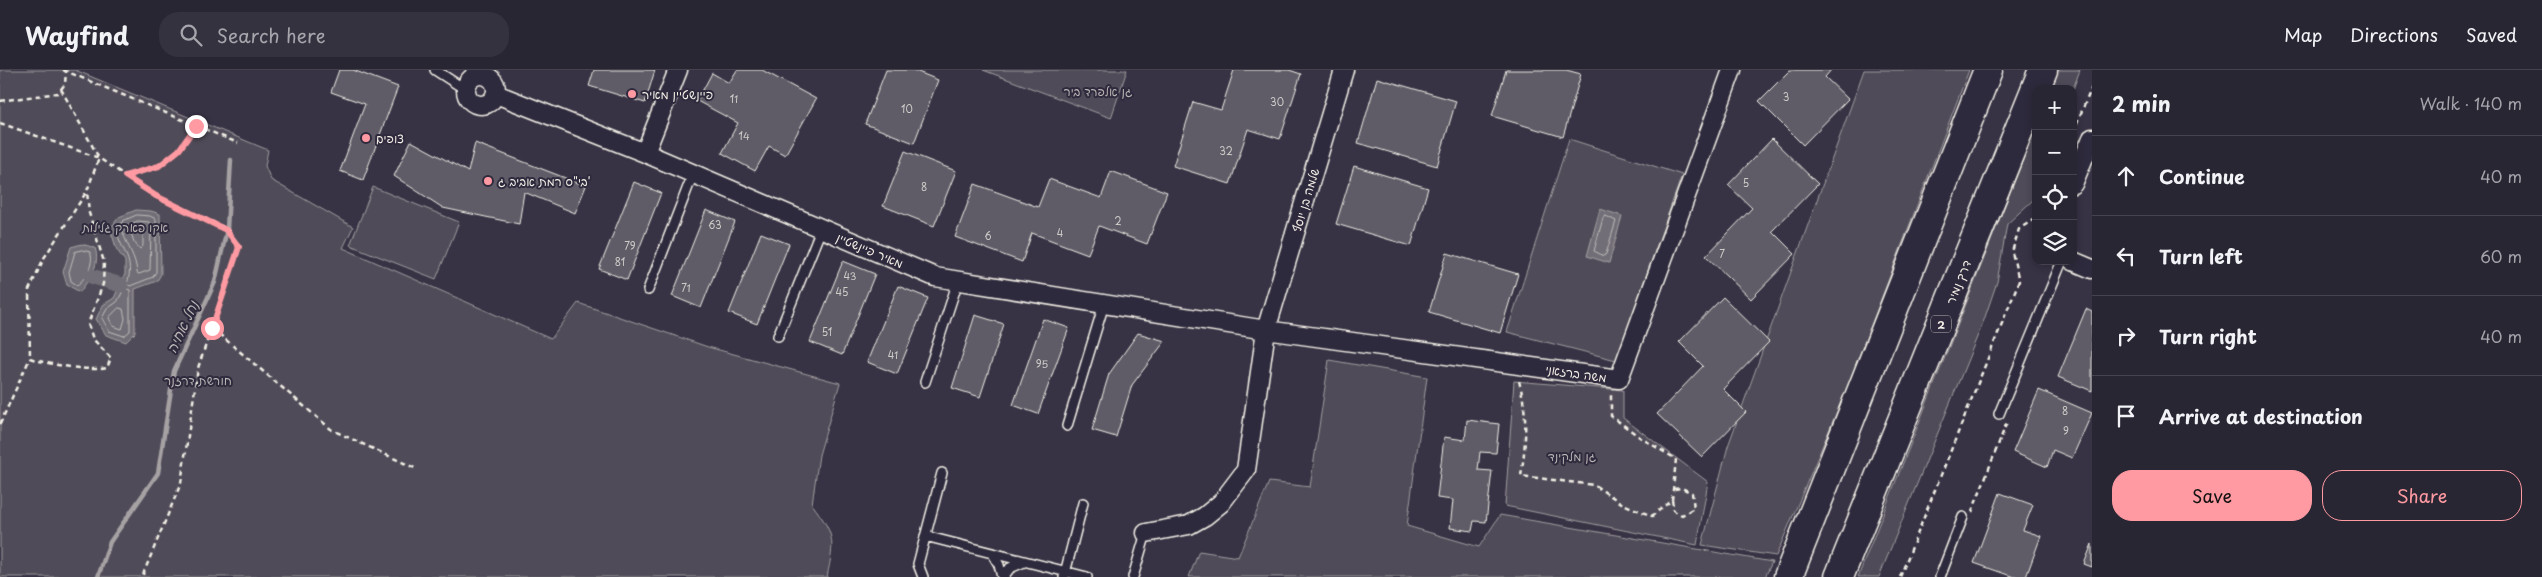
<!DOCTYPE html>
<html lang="en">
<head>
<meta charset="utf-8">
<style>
  body { margin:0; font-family:"Playpen Sans","Playpen Sans Hebrew",sans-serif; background:#35323f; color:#f1f3f6 }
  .controls { position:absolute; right:15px; top:15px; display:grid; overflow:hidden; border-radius:10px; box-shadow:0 2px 8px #0003 }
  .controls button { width:45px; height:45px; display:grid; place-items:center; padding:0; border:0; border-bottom:1px solid #45434e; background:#292633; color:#f1f3f6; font:25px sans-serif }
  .stop { position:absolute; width:15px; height:15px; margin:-11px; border:4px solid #ff9aa2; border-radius:50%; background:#fff }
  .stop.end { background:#ff9aa2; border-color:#fff; box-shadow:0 1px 5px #0008 }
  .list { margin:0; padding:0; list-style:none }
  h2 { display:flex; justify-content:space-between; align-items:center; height:65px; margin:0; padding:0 20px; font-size:21px }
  h2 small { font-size:16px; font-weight:400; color:#a5a5ac }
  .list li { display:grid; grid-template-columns:32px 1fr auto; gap:15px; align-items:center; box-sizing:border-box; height:80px; padding:0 20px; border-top:1px solid #45434e }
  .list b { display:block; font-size:19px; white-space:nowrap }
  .list em { font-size:16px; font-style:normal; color:#a5a5ac }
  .actions { display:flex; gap:10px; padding:15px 20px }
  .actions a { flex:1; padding:11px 0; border:1px solid #ff9aa2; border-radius:20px; text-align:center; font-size:18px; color:#ff9aa2 }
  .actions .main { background:#ff9aa2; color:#111 }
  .icon { flex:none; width:28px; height:28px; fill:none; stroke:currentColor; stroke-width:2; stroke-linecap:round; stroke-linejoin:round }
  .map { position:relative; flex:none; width:2092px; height:507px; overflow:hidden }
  header { display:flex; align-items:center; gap:30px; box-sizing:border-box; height:70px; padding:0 25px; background:#292633; border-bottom:1px solid #45434e }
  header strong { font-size:24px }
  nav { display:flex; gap:28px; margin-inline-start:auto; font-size:18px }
  .search { width:350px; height:45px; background:#35323f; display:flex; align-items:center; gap:12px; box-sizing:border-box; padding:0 18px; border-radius:20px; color:#a5a5ac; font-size:19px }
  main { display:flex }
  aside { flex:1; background:#292633 }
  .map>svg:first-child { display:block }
  .green { fill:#504b59; stroke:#a29ea0 }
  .water { fill:#726e77; stroke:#a6a2a4 }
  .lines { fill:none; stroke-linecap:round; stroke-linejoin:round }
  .shore { stroke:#c0bdbb; stroke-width:1 }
  .stream { stroke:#a6a2a4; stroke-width:4.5 }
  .canal { stroke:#726e77; stroke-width:15 }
  .building { fill:#5f5c67; stroke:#f4f1e8 }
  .lane-casing { stroke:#f4f1e8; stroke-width:12 }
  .street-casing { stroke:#f4f1e8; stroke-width:21 }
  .highway-casing { stroke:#f4f1e8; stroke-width:31 }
  .path { stroke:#f4f1e8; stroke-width:2.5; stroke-dasharray:5 4; stroke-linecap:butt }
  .lane { stroke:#2f2a3d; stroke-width:9 }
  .street { stroke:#2f2a3d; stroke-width:18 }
  .highway { stroke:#2f2a3d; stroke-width:28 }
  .route { stroke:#ff9aa2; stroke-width:6 }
  .poi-dot { fill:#ff9aa2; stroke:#2f2a3d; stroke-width:2 }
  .labels { text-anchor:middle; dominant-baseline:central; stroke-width:4; stroke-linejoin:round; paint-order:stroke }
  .number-label { font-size:10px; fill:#cfccc8 }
  .shield { fill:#2f2a3d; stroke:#b9b5b5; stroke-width:1 }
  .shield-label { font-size:11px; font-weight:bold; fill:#f4f1e8 }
  .park-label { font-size:12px; fill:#bbb7b6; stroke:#2f2a3d }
  .poi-label { font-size:12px; fill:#f4f1e8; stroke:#2f2a3d; text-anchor:start }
  .street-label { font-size:12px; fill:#f4f1e8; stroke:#2f2a3d }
  .water-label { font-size:14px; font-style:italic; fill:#bab6b5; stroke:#2f2a3d }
</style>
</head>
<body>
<header>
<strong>Wayfind</strong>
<div class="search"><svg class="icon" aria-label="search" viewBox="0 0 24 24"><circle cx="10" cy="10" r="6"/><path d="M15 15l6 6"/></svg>Search here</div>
<nav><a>Map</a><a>Directions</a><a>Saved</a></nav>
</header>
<main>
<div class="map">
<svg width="2092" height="507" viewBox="0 0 2092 507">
  <rect width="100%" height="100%" fill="#373244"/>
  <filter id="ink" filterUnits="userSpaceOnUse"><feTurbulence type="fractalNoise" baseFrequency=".02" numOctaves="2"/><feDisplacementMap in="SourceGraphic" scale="10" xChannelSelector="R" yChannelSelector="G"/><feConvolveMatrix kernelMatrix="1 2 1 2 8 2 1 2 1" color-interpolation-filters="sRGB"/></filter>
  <g filter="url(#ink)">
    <!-- green -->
    <path class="green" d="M0,0H75L268,80L265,96L271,110L353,157L343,178L551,269L578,233L708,277L840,313L819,385L812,434C835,465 835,469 827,507H0Z
      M983,0H1127L1111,48Z
      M1864,0H1969L1847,318L1776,486L1702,475L1728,376Z
      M2057,0H2080L2073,19H2050Z
      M2036,57V123L2033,130L2007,154L1997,212L1984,250L1879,507H1858Z
      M1569,69L1682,105L1616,290L1507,262Z
      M373,117L459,152L436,209L350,175Z
      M1329,290L1427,307L1407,456L1479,477L1500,445L1772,492L1765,507H1189L1199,481L1238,487L1269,412L1310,417Z
      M1514,311L1623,320V348L1708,412L1697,475L1505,436Z"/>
    <!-- water -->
    <path class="water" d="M1600,139L1622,146L1609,193L1587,186Z
      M136,140L151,141L160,144L161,204L157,211L135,219V263L126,272L106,265L96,249L103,235L114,228L125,204V191L117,180L110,159L119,147Z
      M82,174L95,178C101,195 89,209 80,222L67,215L63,202L71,177Z"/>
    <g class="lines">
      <!-- shore -->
      <path class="shore" d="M137,145L150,146L156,149V202L153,207L130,216L127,214C135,190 122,182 116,160L123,151Z
        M1606,146L1616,151L1606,184L1604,186L1594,181L1603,148Z
        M138,151L149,152L151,157L150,200L139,204L137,203C136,186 127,177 123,162L127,156Z
        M141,159L143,161V176L140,179L134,172L131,163Z
        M82,180L90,182C95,192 86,209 77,215L71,211L69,202L75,182Z
        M125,218L130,220V261L124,266L109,261L102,248L107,239L117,232Z
        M119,238L123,239L125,249L122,259L113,256L109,248Z"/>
      <!-- stream -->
      <path class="stream" d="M98,507L110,472L158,403L174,301L215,212L227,159L231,90"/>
      <!-- canal -->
      <path class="canal" d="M91,206L121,215"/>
    </g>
    <!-- building -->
    <path class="building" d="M339,0H353L398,17L363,110L340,101L365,34L331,22Z
      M594,0H655L645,33L589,16Z
      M737,0H762L816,29L785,85L769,76L755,101L722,83L738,53L697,31L712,3L729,13Z
      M886,0H913L938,10L914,73L865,54Z
      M1234,0H1289L1301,4L1280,69L1248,59L1230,114L1173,96L1193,32L1221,40Z
      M1506,0H1566L1581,4L1563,67L1492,46Z
      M1790,0H1831L1825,7L1848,29L1803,75L1759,31Z
      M1377,8L1456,31L1437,96L1358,73Z
      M1772,69L1818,114L1772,161L1795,184L1751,229L1706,186L1752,138L1728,115Z
      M411,71L468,102L475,73L586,116L575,143L524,122L519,154L443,138L394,106Z
      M905,81L956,101L934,156L883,136Z
      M1354,96L1428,118L1411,176L1336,154Z
      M1111,101L1167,122L1147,174L1099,156L1088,184L1032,163L1022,192L955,167L975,114L1038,137L1049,109L1101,128Z
      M634,112L661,123L627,210L599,199Z
      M706,140L735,152L701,238L672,226Z
      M761,163L789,174L757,254L729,243Z
      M1447,183L1518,204L1500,263L1429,242Z
      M843,191L875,204L842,285L810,272Z
      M898,216L928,228L897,304L867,292Z
      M1723,227L1769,272L1723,319L1746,342L1702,387L1657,344L1703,296L1679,272Z
      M2086,239L2092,242V321L2058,307Z
      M975,245L1004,254L980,327L952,318Z
      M1043,249L1069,258L1038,344L1013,335Z
      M1138,263L1165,271L1132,315L1116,367L1092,360L1109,304Z
      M2039,320L2092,343L2072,388L2053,380L2047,397L2013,382Z
      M1467,350L1499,354L1496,383L1480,382L1478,400L1492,401L1486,452L1474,451L1472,461L1450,458L1453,430L1437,428L1444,367L1465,370Z
      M2000,423L2033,435L2023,460L2041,466L2026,507H2014L1974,493Z
      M2092,474V497L2084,494Z"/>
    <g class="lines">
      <defs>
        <path id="lane" d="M435,0L466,20
          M471,0L476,5
          M648,220L693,104
          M778,266L821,159
          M925,312L958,211
          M1999,344L2062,191
          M1067,356L1104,234
          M925,466L1087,507
          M992,483L999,495L1002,507
          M923,507L918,494L942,403
          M1003,507L1010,498L1024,492
          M1064,507L1083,433
          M1133,507L1146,463
          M1940,507L1963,447"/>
        <path id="street" d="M466 20a15 15 0 1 1 30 0a15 15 0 1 1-30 0Z
          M496,24L645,83L935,207L1266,260L1619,309L1732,0
          M645,83L678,0
          M2073,114L2092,68
          M2073,191L2092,199
          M1146,463L1189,455L1205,446L1221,433L1246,400L1266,260L1344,0"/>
        <path id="highway" d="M1788,507L1988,0
          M1839,507L2043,0"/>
      </defs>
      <!-- lane casing -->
      <use href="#lane" class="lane-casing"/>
      <!-- street casing -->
      <use href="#street" class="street-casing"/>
      <!-- highway casing -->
      <use href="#highway" class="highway-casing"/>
      <!-- path -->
      <path class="path" d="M63,0L238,73
        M61,19L99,88L87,121L89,143L104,192L103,214L88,254L93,269L111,288L107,298C94,302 44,294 30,288L29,220L44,188L87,121
        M0,31L58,23L65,14L66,1
        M0,53L99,88L155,126L227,159L239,177L198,298L181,413L142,507
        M2073,62L2092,17
        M125,106L159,96L179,80L196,56
        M212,258L332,360L417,399
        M1519,311C1528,344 1526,374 1521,406L1594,415L1623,434L1652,446L1672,430L1676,389L1641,368L1611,346V323
        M0,354L30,288
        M1672,430L1674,441L1682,445L1694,438L1692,423L1682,418L1674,419
        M1972,442L2007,352
        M1900,507L2019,211L2012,182L2019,159L2036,148"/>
      <!-- lane -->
      <use href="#lane" class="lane"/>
      <!-- street -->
      <use href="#street" class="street"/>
      <!-- highway -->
      <use href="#highway" class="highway"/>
    </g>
  </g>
  <g class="lines" filter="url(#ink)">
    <!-- route -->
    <path class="route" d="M196,56L179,80L159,96L125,106L156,126L226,160L239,177L212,258"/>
  </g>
  <!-- markers -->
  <g class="poi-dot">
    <circle cx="632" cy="24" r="5"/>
    <circle cx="366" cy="68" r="5"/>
    <circle cx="488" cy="111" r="5"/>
  </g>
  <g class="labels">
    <!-- number labels -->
    <g class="number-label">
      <text x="1786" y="26">3</text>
      <text x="734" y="28">11</text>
      <text x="1277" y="31">30</text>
      <text x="907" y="38">10</text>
      <text x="744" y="65">14</text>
      <text x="1226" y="80">32</text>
      <text x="1746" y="112">5</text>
      <text x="924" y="116">8</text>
      <text x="1118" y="150">2</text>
      <text x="715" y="154">63</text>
      <text x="1060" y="162">4</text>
      <text x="988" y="165">6</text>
      <text x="630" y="175">79</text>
      <text x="1722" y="183">7</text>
      <text x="620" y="191">81</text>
      <text x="850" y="205">43</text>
      <text x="686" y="217">71</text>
      <text x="842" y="221">45</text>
      <text x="827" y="261">51</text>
      <text x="893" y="284">41</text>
      <text x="1042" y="293">95</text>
      <text x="2065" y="340">8</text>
      <text x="2066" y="360">9</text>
    </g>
    <!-- shield labels -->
    <rect class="shield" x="1931" y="245.5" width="20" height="17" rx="4"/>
    <g class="shield-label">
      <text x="1941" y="254">2</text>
    </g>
    <!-- park labels -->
    <g class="park-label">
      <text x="1098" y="21">גן אלפרד ביר</text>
      <text x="125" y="157">אקו פארק גלילות</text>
      <text x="198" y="310">חורשת דרזנר</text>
      <text x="1572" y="386">גן מלקינד</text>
    </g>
    <!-- poi labels -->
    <g class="poi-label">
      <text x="642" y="24">פיינשטיין מאיר</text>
      <text x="376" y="68">צופים</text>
      <text x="498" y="111">בי"ס רמת אביב ג'</text>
    </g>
    <!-- street labels -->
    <g class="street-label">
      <text transform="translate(1305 130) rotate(-73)">שלמה בן יוסף</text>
      <text transform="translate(870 180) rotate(23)">מאיר פיינשטיין</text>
      <text transform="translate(1958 212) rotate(-68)">דרך נמיר</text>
      <text transform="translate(1576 303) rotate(8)">משה ברזאני</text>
    </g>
    <!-- water labels -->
    <g class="water-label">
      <text transform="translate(182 257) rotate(-65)">נחל אחיה</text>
    </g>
  </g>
</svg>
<div class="controls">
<button>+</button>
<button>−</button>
<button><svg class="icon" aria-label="locate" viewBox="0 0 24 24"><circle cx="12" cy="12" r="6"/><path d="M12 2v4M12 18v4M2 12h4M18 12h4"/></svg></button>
<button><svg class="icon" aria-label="layers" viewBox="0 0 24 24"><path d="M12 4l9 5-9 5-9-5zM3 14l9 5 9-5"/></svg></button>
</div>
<div class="stop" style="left:212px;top:258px"></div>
<div class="stop end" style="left:196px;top:56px"></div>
</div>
<aside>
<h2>2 min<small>Walk · 140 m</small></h2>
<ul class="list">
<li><svg class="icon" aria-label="ahead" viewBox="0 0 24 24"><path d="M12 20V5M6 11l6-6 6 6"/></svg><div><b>Continue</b></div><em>40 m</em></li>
<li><svg class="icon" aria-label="left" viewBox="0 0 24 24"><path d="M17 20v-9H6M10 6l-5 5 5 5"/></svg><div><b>Turn left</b></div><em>60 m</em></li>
<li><svg class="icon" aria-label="right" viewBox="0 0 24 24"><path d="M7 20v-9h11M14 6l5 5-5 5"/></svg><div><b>Turn right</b></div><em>40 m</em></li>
<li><svg class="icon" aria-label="arrive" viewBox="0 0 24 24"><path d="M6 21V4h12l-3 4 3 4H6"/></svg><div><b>Arrive at destination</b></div></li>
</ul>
<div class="actions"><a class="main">Save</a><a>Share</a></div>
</aside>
</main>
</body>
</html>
